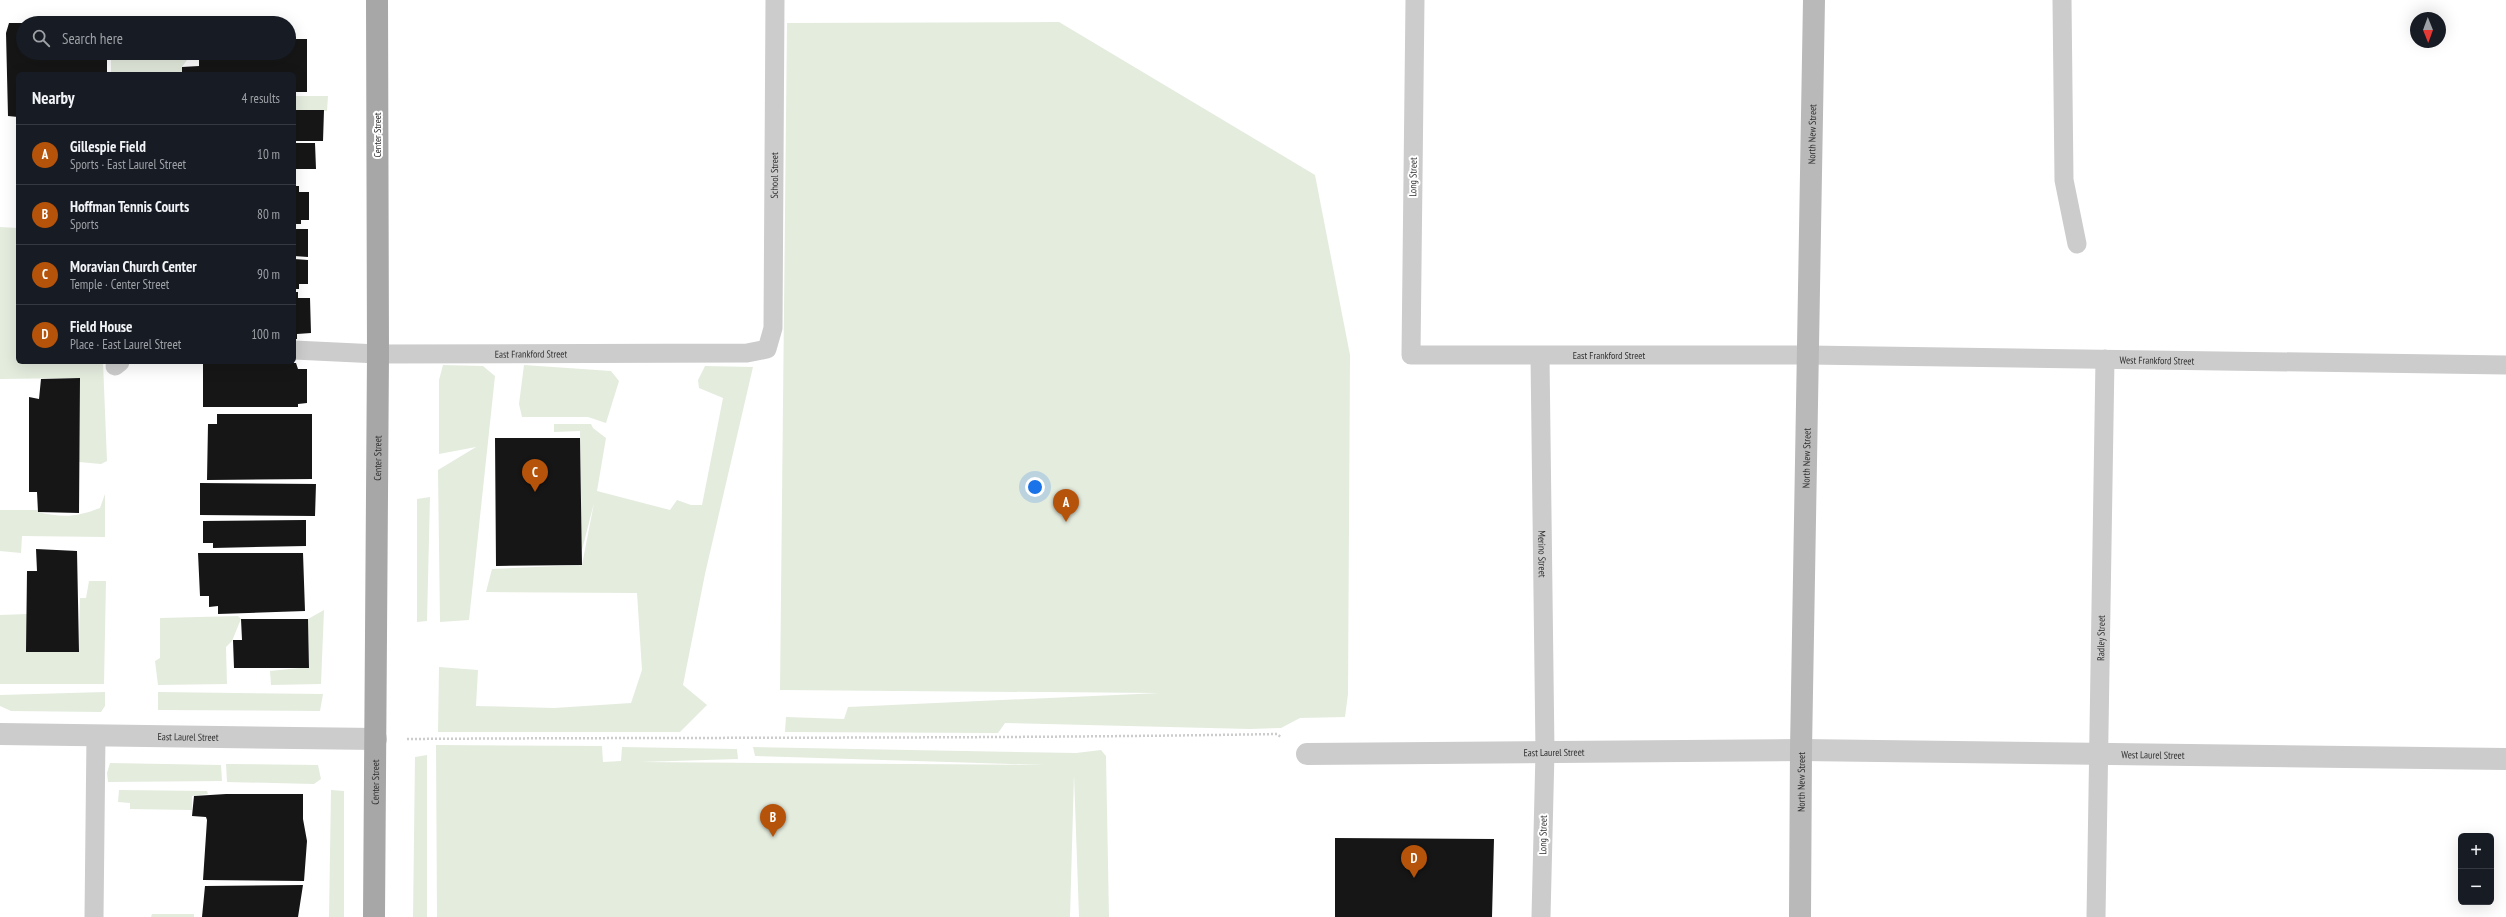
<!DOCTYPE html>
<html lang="en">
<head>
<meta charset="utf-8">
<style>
  body { margin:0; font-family:"PT Sans Narrow",sans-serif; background:#20242c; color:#f1f3f6 }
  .controls { position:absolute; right:12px; bottom:12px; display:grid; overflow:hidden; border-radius:6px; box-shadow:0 4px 16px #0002 }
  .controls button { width:36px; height:36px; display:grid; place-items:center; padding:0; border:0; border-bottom:1px solid #363941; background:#171b24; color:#f1f3f6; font:20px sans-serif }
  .compass { position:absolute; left:2410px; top:12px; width:36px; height:36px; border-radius:50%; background:#171b24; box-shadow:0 4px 16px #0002; rotate:179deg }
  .you { position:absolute; left:1035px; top:487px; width:14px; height:14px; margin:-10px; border:3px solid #fff; border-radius:50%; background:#1a73e8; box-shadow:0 0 0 6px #1a73e833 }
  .badge { display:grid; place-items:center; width:26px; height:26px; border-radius:50%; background:#b45309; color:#fff; font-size:13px; font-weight:700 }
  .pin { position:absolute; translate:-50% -33px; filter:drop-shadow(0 1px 2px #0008) }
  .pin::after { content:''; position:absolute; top:21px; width:14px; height:12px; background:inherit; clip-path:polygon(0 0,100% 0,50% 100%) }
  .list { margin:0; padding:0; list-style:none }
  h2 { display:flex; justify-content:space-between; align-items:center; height:52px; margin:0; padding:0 16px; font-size:17px }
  h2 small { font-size:13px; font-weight:400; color:#9ea1a6 }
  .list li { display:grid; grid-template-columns:26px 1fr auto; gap:12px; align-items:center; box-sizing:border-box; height:60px; padding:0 16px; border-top:1px solid #363941 }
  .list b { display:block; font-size:15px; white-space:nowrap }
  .list p { margin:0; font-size:13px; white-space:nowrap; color:#9ea1a6 }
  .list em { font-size:13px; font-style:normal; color:#9ea1a6 }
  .icon { flex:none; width:22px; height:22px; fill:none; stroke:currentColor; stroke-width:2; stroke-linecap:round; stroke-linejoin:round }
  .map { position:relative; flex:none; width:2506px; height:917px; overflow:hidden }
  .search { position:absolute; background:#171b24; box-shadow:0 4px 16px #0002; left:16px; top:16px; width:280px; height:44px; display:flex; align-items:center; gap:10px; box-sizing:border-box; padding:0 14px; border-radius:22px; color:#9ea1a6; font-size:15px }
  .panel { position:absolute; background:#171b24; box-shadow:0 4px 16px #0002; left:16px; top:72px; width:280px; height:292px; border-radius:6px }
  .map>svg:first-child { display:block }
  .green { fill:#e4ecde }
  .building { fill:#161616 }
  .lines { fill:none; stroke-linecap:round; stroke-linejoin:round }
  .path { stroke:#ccc; stroke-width:2.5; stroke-dasharray:2 2; stroke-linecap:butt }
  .lane { stroke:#ccc; stroke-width:19 }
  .street { stroke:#ccc; stroke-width:22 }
  .secondary { stroke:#b9b9b9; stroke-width:22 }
  .primary { stroke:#a7a7a7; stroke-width:22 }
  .labels { text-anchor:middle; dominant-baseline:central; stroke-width:4; stroke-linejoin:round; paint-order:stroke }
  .street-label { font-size:10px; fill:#2f2f2f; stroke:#fff }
</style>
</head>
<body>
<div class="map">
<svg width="2506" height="917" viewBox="0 0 2506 917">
  <rect width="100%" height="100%" fill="#fff"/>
  <!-- green -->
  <path class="green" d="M1059,22L1315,175L1350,355L1348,694L1345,717L1300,718L1281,728L1250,729L1005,723L998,733L785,732L786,717L844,719L848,707L1160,693L780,690L787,23Z
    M111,58L187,60L182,67V74H111Z
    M294,96H328L327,111H294Z
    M0,227L18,228V362H103L107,461L101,464L79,462L80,378L0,379Z
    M443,365L483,366L495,376L469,620L440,622L438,470L476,447L439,454V380Z
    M524,365L611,371L619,381L606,423L588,417H522L519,404Z
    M705,366L753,367L705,574L683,685L707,705L680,732H438L439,667L478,670L476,706L554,708L631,703L642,670L637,593L486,592L492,569L582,565L594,503L582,550L580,431L554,432V424H591L593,428L606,438L597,491L670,510L677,500L691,505H702L723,398L699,388L698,380Z
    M105,494V537L22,536L21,553L0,551V510H38V512C63,518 77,517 100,508Z
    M430,497L427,621L417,622V499Z
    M89,581H106L104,684H0V615L28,614L27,652H79L80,598H86Z
    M324,610L321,684L271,685L270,671L309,667L308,619Z
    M238,616L241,619L232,641L226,647L227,684L158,685L155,661L160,658V618Z
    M105,692V706L101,712L11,711L0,706V695Z
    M158,692L323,694L320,711L158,710Z
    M436,745L602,746L603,762L621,761L622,747L737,749L738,759L640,762L1045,765L755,756L753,747L1076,753L1101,750L1106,756L1109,917H1079L1074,775L1070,917H437Z
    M427,755V917H413L415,757Z
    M110,763L221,765L222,781L108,782L107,773Z
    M226,764L318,765L321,779L314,784L227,782Z
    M119,790L207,791L208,794L192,796V810L130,809V803L118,802Z
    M331,790L344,791V917H329Z
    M152,914H194V917H151Z"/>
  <!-- building -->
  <path class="building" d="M9,23H23V53H107V74H18V117L8,116L6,33Z
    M295,36L296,39H307V92H294V74H182V67L199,66V53H289V37Z
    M294,110H324L323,141H294Z
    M294,143H315L316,169H294Z
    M294,186H299V192H309V220H301V224H294Z
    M294,229H308V257L294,256Z
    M294,259L308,260V284H299V289H294Z
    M294,292H298V298H310L311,333L297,334V339H294Z
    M203,363H296L298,369H307V403L298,404V407H203Z
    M80,378L79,513L38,512L37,492H29V397L39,399L41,379Z
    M217,414H312V479L207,480L208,424H217Z
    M495,438H580L582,565L496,566Z
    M200,483L316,484L315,516L200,515Z
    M306,520V546L213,548V543H203V521Z
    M36,549L77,551L79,652H26L27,571H37Z
    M198,553H303L305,611L218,614V606L209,607V596H200Z
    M241,619H308L309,668H234L233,640H242Z
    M226,794H303V819L307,841L304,881L203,880L207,820L206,817L192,816L194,796Z
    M1335,838L1494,839L1492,917H1335Z
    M303,885L298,917H202L205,886Z"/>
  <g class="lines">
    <!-- path -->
    <path class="path" d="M407,739C697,737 987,739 1277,734L1281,737"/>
    <!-- lane -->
    <g class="lane">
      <path id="s1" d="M1415,0L1411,355H1808L2506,365"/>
      <path d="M2062,0L2064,180L2077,244"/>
      <path id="s2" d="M294,350L378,354L747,353L767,349L773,328L775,0"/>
      <path id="s3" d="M1540,356L1545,752L1541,917"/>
      <path d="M115,366L120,362"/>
      <path d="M94,917L96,735"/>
      <path id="s4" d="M2096,917L2105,359"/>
    </g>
    <!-- street -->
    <g class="street">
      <path id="s5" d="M0,734L376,739"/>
      <path id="s6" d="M1307,754L1801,750L2506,759"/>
    </g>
    <!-- secondary -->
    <path class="secondary" id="s7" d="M1800,917L1801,750L1814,0"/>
    <!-- primary -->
    <path class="primary" id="s8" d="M374,917L378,354L377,0"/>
  </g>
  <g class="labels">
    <!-- street labels -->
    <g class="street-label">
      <text transform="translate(377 135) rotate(-90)">Center Street</text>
      <text stroke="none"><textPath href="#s7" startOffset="783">North New Street</textPath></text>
      <text stroke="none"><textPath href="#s2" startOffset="648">School Street</textPath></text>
      <text transform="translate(1413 177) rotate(-89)">Long Street</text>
      <text stroke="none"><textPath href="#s2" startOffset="237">East Frankford Street</textPath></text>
      <text stroke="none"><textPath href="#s1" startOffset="553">East Frankford Street</textPath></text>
      <text stroke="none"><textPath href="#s1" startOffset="1101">West Frankford Street</textPath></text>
      <text stroke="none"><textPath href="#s7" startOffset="459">North New Street</textPath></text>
      <text stroke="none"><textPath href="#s8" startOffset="459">Center Street</textPath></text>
      <text stroke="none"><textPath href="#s3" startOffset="198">Merino Street</textPath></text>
      <text stroke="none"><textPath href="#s4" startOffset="279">Radley Street</textPath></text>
      <text stroke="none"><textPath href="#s5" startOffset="188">East Laurel Street</textPath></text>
      <text stroke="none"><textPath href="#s6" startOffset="247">East Laurel Street</textPath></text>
      <text stroke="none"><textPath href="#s6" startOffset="846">West Laurel Street</textPath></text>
      <text stroke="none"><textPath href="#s8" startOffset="135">Center Street</textPath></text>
      <text stroke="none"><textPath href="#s7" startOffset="135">North New Street</textPath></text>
      <text transform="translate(1543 835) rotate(-89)">Long Street</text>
    </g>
  </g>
</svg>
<div class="controls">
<button>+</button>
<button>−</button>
</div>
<svg class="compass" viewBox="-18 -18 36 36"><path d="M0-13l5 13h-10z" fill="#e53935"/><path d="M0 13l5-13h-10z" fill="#9ea1a6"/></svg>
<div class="you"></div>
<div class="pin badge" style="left:1066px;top:522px">A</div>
<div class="pin badge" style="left:773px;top:837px">B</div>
<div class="pin badge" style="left:535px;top:492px">C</div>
<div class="pin badge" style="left:1414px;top:878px">D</div>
<div class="search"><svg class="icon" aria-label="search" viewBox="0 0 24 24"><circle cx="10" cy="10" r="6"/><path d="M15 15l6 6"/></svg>Search here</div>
<section class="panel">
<h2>Nearby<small>4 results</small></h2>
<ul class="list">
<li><span class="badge">A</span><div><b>Gillespie Field</b><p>Sports · East Laurel Street</p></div><em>10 m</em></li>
<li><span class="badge">B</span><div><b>Hoffman Tennis Courts</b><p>Sports</p></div><em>80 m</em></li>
<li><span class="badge">C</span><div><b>Moravian Church Center</b><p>Temple · Center Street</p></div><em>90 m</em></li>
<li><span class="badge">D</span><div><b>Field House</b><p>Place · East Laurel Street</p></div><em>100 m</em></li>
</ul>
</section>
</div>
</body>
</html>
